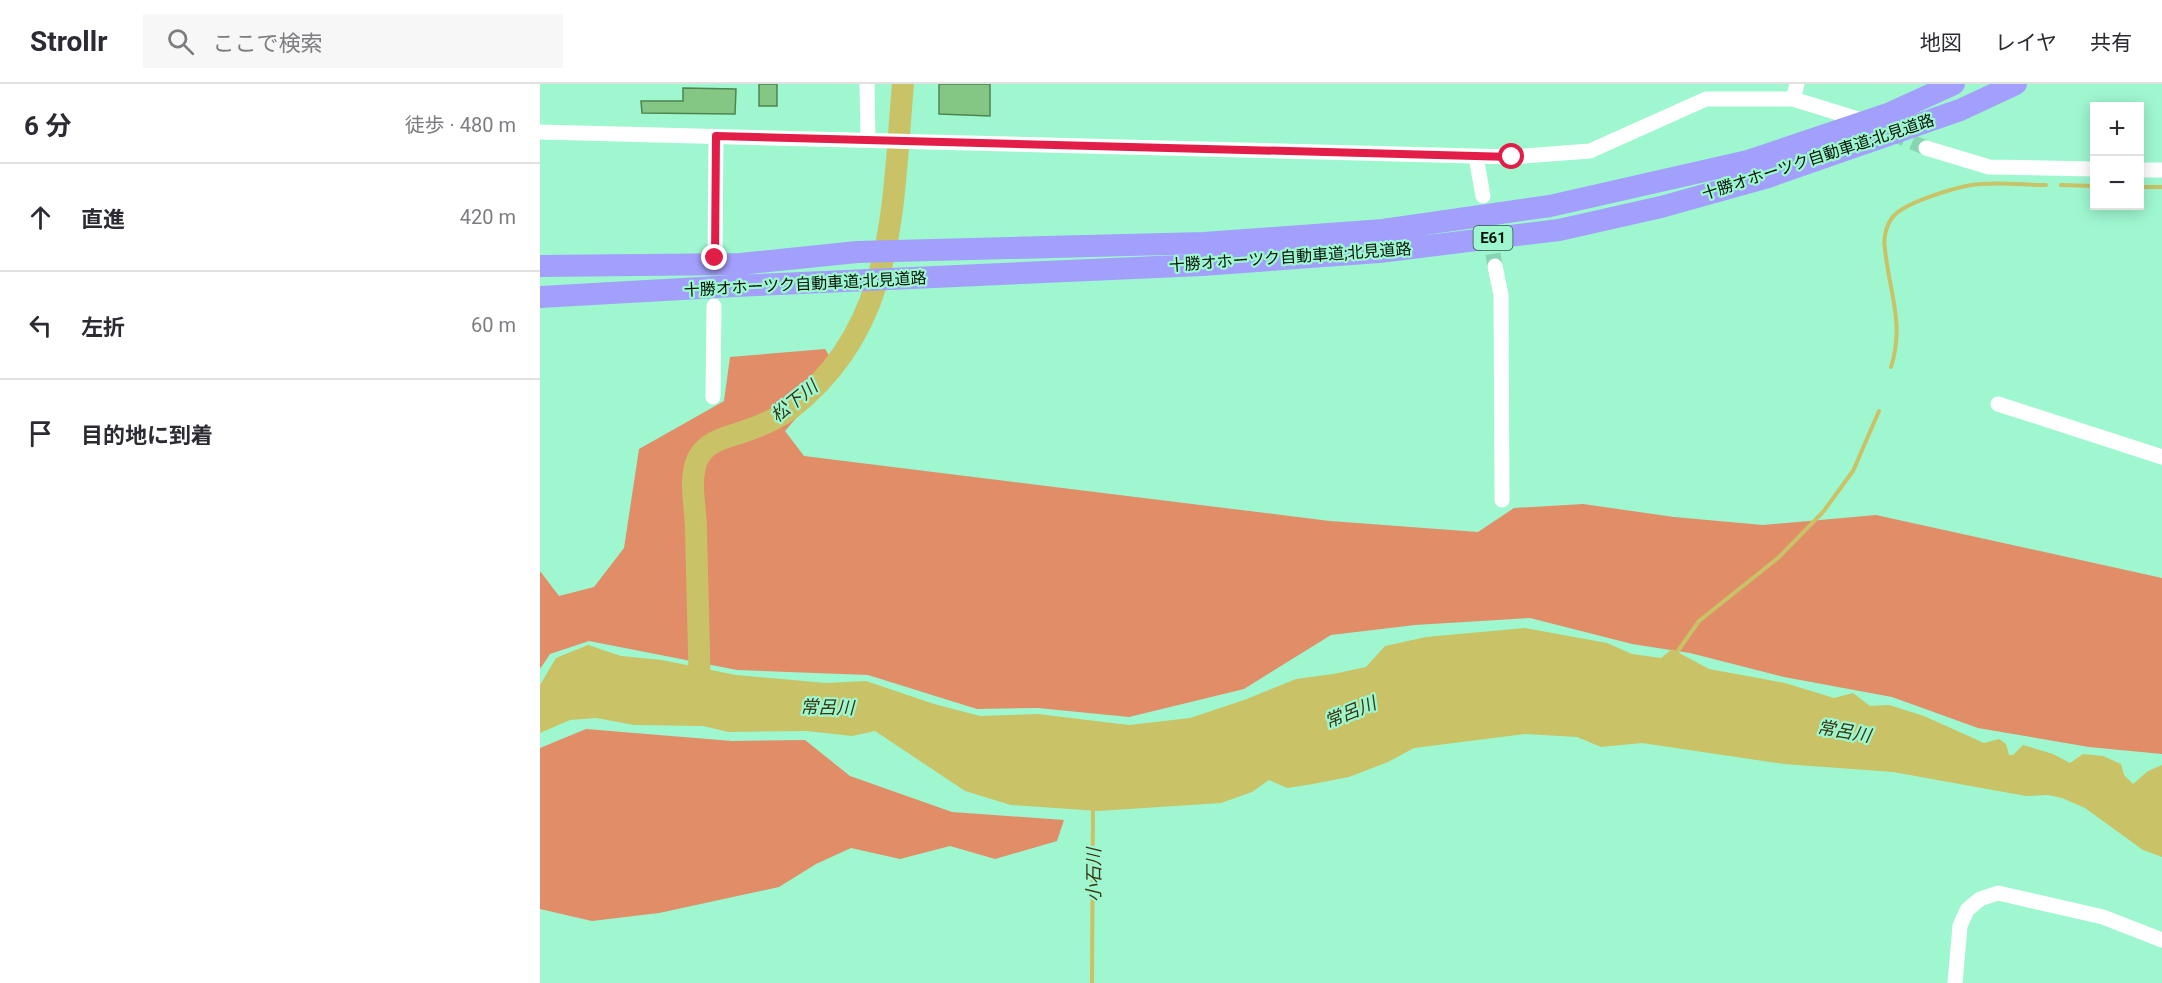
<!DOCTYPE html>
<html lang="ja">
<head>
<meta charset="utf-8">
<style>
  body { margin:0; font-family:Roboto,"Noto Sans JP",sans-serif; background:#f7f7f7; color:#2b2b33 }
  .controls { position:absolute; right:18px; top:18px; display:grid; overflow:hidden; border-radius:0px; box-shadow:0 3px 15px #0003 }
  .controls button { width:54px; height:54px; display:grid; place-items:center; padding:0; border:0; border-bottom:2px solid #e1e1e2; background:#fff; color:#2b2b33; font:30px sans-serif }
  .stop { position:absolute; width:18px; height:18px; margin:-14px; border:4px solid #e11d48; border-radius:50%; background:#fff }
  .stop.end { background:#e11d48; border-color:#fff; box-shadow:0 2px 6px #0008 }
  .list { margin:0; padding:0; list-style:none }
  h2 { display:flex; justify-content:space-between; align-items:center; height:78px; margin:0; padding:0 24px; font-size:26px }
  h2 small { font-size:20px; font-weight:400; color:#7c7c81 }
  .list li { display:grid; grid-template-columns:39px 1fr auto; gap:18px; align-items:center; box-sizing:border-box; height:108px; padding:0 24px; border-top:2px solid #e1e1e2 }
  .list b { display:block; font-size:22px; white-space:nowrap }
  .list em { font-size:20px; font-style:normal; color:#7c7c81 }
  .icon { flex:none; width:33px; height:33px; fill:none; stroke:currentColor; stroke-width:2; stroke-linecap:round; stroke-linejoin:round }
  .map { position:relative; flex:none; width:1622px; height:899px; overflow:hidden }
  header { display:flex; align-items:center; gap:36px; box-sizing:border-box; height:84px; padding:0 30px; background:#fff; border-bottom:2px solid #e1e1e2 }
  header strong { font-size:28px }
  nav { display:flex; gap:33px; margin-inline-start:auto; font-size:21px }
  .search { width:420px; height:54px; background:#f7f7f7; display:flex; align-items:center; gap:15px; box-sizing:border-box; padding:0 21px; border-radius:0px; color:#7c7c81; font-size:22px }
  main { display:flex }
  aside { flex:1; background:#fff }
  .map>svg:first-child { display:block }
  .forest { fill:#e08d68 }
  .water { fill:#c9c267 }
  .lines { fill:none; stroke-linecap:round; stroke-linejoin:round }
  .stream { stroke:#c9c267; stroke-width:4 }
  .river { stroke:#c9c267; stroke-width:22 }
  .building { fill:#84c684; stroke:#4d854f; stroke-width:1.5 }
  .minor-tunnel { stroke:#87d5b2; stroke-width:15; stroke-dasharray:15 8; stroke-linecap:butt }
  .minor { stroke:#fff; stroke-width:15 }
  .highway { stroke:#a39ffc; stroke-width:22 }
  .route { stroke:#e11d48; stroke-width:8 }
  .labels { text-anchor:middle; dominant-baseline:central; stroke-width:4.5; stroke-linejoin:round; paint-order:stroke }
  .shield { fill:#9ff7d0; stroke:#305745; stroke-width:1.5 }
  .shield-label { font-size:15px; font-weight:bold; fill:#001309 }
  .street-label { font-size:16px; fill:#001309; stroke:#9ff7d0 }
  .water-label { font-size:18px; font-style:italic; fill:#3a360f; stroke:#9ff7d0 }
</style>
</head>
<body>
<header>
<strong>Strollr</strong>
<div class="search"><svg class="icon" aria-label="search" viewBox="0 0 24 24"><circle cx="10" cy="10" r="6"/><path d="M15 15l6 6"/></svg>ここで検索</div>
<nav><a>地図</a><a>レイヤ</a><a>共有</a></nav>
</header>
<main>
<aside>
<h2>6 分<small>徒歩 · 480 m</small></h2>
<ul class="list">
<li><svg class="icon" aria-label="ahead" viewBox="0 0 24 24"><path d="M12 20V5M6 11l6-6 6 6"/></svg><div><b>直進</b></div><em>420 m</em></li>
<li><svg class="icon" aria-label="left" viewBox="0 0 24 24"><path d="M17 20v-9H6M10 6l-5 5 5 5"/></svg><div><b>左折</b></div><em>60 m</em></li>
<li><svg class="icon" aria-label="arrive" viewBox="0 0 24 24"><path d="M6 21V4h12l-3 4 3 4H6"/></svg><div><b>目的地に到着</b></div></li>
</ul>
</aside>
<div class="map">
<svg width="1622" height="899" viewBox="0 0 1622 899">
  <rect width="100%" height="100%" fill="#9ff7d0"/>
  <!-- forest -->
  <path class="forest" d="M285,265L298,286L245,347L264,372L790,437L938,448L974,424L1043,420L1134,433L1223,441L1336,431L1622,494V670L1549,663L1438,644L1352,613L1244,593L1150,569L1092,560L990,534L875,541L791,551L704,605L589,633L498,624L437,625L328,591L197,586L49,557L10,570L0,585V487L19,512L54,503L84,464L99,365L184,317L190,273Z
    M46,645L192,657L265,656L310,692L412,728L524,736L517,757L455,775L410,762L360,775L311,764L276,780L239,803L119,829L52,837L0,825V664Z"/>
  <!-- water -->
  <path class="water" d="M985,544L1067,559L1092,570L1121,574L1132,565L1169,585L1245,599L1294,614L1313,609L1330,622L1349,621L1384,632L1444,659L1459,655L1466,660L1469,671H1473L1483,661L1513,670L1530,679L1543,670L1563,672L1581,680L1584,691L1593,700L1608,687L1622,681V773L1603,766L1545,724L1522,714L1508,711L1486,712L1353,688L1244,680L1102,659L1061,663L1037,653L985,650L874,664L848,678L809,693L773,700L747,704L729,696L712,708L681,719L558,727L471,721L425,707L335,647L312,652L267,647L188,648L163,642L94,641L56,634L30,636L0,649V601L16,574L48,561L81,572L122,576L196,591L286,599L326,597L394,620L440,632L498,630L589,641L650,634L704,616L756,595L793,590L826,583L845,562L886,553Z"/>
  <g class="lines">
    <!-- stream -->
    <path class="stream" d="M1521,101L1554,102
      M1600,103H1622
      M1351,283C1365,239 1349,208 1345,165C1343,155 1346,142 1352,134C1363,118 1422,101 1441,100C1463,98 1485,101 1506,101
      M1135,571L1159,537L1238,474L1283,428L1313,387L1339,327
      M552,899L553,723"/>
    <!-- river -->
    <path class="river" d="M160,609C159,555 157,500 156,446C156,423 148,396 158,374C168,355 191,353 208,346C223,341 236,335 249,326C357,244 352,122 363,0"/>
  </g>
  <!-- building -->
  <path class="building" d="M219,0H237V22H219Z
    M399,0H450V32L399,30Z
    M143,4L196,5L195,30L102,29L101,17H143Z"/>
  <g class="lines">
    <!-- minor-tunnel -->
    <path class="minor-tunnel" d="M1351,49L1386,64
      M949,147L955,182"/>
    <!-- minor -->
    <path class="minor" d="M327,0L328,56
      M1253,15L1257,0
      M0,48L972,73L1050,67L1166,15H1253L1321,36
      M1386,64L1449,83L1554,85
      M936,73L943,112
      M1600,86H1622
      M175,174L176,53
      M955,182L961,211L962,416
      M173,313L174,222
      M1458,320L1622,373
      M1415,899L1420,842L1427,826L1440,815L1458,809L1563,833L1622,856"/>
    <!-- highway -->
    <path class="highway" d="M0,182L200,180L317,168L664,159L843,146L1010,122L1208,77L1348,30L1414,0
      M0,213L195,202L662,181L839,168L1019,146L1121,123L1225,94L1420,26L1476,0"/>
  </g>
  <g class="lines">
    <!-- route -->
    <path class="route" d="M175,174L176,52L972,73"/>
  </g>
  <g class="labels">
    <!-- shield labels -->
    <rect class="shield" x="933.5" y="142" width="39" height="24" rx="4.5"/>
    <g class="shield-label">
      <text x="953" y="154">E61</text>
    </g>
    <!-- street labels -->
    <g class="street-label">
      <text transform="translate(1278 73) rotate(-18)">十勝オホーツク自動車道;北見道路</text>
      <text transform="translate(750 173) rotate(-4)">十勝オホーツク自動車道;北見道路</text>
      <text transform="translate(265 200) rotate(-3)">十勝オホーツク自動車道;北見道路</text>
    </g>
    <!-- water labels -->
    <g class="water-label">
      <text transform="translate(254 317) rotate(-39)">松下川</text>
      <text transform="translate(287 623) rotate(1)">常呂川</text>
      <text transform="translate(810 628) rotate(-22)">常呂川</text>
      <text transform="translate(1304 647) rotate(10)">常呂川</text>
      <text transform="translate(553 791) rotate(-90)">小石川</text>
    </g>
  </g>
</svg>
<div class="controls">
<button>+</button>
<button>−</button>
</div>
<div class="stop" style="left:972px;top:73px"></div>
<div class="stop end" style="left:175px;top:174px"></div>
</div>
</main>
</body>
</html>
